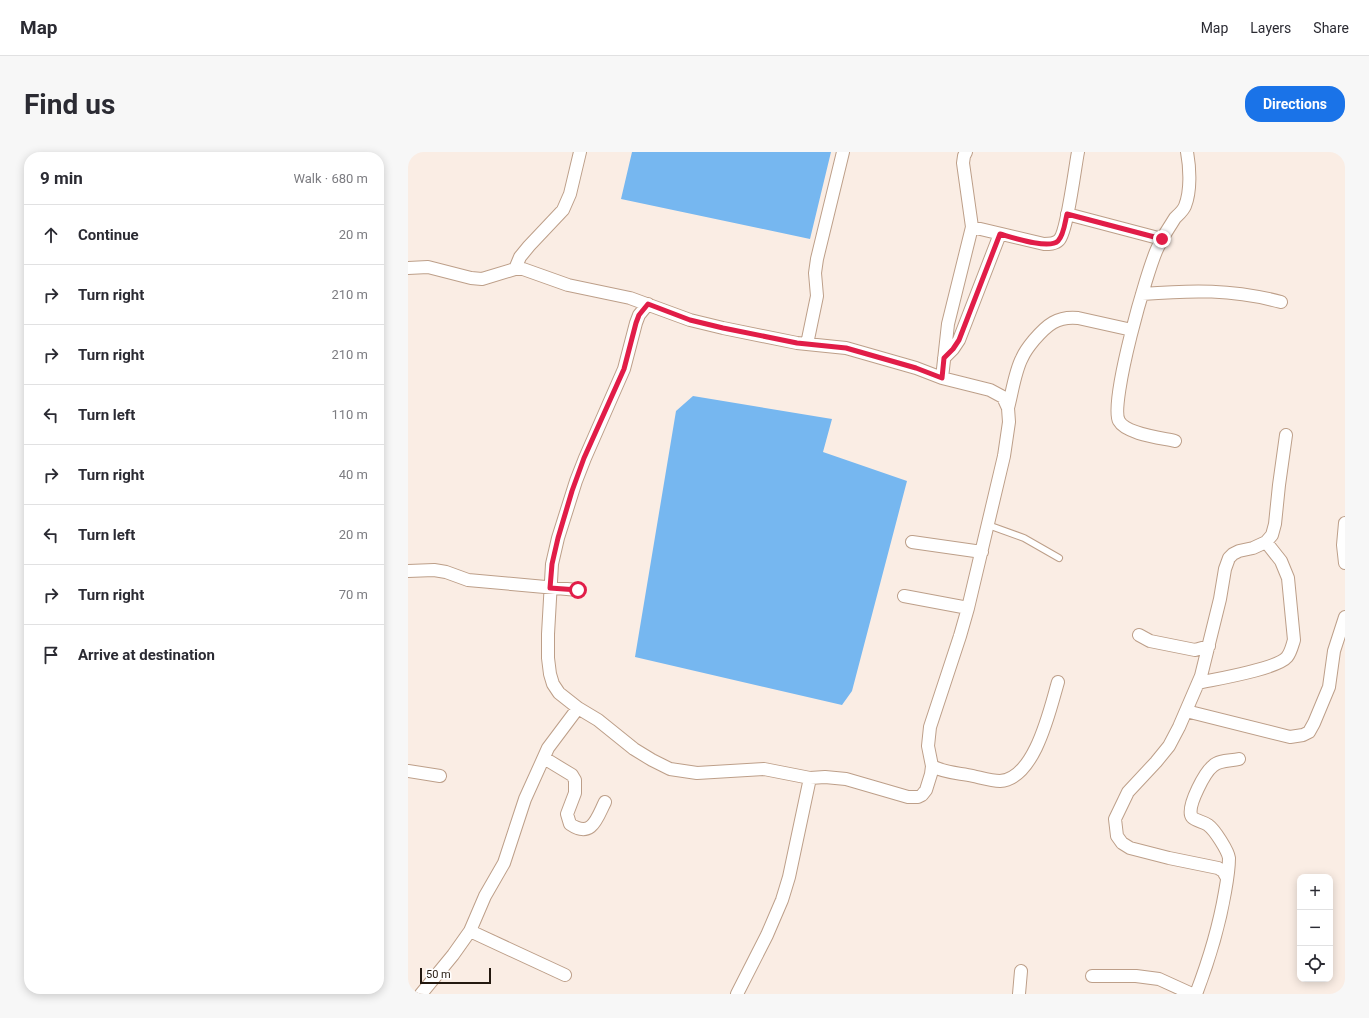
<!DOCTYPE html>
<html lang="en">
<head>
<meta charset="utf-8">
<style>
  body { margin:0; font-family:Roboto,sans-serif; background:#f7f7f7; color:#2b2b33 }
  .controls { position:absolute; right:12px; bottom:12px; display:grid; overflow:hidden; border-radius:8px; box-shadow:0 2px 10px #0003 }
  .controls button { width:36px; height:36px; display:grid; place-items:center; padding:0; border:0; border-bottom:1px solid #e1e1e2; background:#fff; color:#2b2b33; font:20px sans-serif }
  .scale { position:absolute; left:12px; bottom:10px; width:71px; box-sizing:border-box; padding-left:4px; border:2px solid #23180f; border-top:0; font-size:11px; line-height:14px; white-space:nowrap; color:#23180f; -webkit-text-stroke:3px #fff; paint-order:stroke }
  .stop { position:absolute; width:12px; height:12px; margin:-9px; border:3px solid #e11d48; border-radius:50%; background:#fff }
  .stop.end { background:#e11d48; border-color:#fff; box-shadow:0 1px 4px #0008 }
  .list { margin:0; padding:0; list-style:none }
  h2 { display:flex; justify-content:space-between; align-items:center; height:52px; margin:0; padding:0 16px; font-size:17px }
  h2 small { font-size:13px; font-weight:400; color:#7c7c81 }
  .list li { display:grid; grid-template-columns:26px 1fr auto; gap:12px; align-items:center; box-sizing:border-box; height:60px; padding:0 16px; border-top:1px solid #e1e1e2 }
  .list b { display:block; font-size:15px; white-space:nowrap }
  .list em { font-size:13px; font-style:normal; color:#7c7c81 }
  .icon { flex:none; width:22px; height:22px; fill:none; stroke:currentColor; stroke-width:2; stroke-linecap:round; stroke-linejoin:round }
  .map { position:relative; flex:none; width:937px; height:842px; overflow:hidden; border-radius:16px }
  header { display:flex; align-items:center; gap:24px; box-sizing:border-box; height:56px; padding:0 20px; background:#fff; border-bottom:1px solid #e1e1e2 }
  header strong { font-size:19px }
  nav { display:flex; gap:22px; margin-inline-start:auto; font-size:14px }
  .intro { display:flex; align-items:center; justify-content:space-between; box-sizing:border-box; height:96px; padding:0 24px }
  h1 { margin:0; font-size:28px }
  .button { padding:10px 18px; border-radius:16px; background:#1a73e8; color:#fff; font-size:14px; font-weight:700 }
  main { display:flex; gap:24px; padding:0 24px }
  aside { flex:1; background:#fff; border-radius:16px; box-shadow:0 2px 10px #0003 }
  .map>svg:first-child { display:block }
  .water { fill:#76b7f0 }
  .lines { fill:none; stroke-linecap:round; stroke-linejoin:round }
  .lane-casing { stroke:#bd9f89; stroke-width:8 }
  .street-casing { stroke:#bd9f89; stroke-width:14 }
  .lane { stroke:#fff; stroke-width:6 }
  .street { stroke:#fff; stroke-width:12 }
  .route { stroke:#e11d48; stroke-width:5 }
</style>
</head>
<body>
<header>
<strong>Map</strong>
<nav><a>Map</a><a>Layers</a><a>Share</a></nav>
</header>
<div class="intro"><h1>Find us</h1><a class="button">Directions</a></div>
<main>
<aside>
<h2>9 min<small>Walk · 680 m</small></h2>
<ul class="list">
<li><svg class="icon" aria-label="ahead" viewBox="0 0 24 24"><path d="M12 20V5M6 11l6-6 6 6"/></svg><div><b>Continue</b></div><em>20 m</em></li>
<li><svg class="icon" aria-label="right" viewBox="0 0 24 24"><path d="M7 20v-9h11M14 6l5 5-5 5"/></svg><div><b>Turn right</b></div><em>210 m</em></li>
<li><svg class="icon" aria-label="right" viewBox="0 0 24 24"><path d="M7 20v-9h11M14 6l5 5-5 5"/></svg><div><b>Turn right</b></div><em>210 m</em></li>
<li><svg class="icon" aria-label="left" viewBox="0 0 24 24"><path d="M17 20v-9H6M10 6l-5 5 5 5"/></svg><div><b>Turn left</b></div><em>110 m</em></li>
<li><svg class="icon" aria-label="right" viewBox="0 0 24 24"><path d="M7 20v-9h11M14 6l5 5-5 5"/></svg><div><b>Turn right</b></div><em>40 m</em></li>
<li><svg class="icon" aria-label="left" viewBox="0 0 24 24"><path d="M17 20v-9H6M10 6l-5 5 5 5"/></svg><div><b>Turn left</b></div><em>20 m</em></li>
<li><svg class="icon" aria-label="right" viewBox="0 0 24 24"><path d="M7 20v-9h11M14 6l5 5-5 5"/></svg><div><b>Turn right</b></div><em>70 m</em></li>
<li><svg class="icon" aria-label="arrive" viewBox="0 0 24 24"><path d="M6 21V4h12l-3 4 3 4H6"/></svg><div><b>Arrive at destination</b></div></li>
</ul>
</aside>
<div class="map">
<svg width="937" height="842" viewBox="0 0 937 842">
  <rect width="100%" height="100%" fill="#faede4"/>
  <!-- water -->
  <path class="water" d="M224,0H423L402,87L213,47Z
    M285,244L424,267L415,300L499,329L444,539L434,553L227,505L268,259Z"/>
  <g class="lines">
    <defs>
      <path id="lane" d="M580,373L616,386L651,406"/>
      <path id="street" d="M659,62L754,87
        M564,75L636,92C641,92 647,92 651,88C659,80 667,15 670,0
        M0,116L20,115L63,126L74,127L107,117H115L160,133L222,146L282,168L315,176L389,191L438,196L508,216L534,226L582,238L595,245L600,256L601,270L596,304L560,456L552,484L522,575L520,594L524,614L523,622L518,638L514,643L510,645H500L438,627L417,625L402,626L356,617L289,621L262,617L244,608L226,597L190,568L170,556L140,596L117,647L96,711L77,744L62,779L45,803L13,842
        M107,117L112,105L121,94L155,58L162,42L172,0
        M734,142C784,138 824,137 873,150
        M399,192L409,144L407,121L409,107L435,0
        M536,206L545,197L551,188L592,82
        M534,226L540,172L564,75L555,11L556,4L558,0
        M600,256C604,241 607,219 614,206C617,199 621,194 626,188C639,173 649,164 670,166L724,178
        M767,289C754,286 718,282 711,269C701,252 739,117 750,95C755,85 761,75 767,66C770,63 775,59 777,54C783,39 782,16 779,0
        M937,371L935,393L937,411
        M504,390L574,400
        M0,419L26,418L38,420L60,428L170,438
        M496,444L560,456
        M731,483L742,489L787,498L801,494
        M790,531C808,527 869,517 879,505C883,500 884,494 886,488L880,426L873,409L858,390
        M170,556L151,541L145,532L142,522L140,506V482L144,412L150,386L168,329L177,306L216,217L228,171L231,163L240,152
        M778,559L882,585L895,583L901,580L906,571L921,535L926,499L937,465
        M136,606L164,623L167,628V641L159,662L162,672C184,687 189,666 197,650
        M524,614C537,621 551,621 565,624C574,626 584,629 592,629C627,627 642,557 650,530
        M0,619L32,624
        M819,726L815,719L810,716L761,706L722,696L714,691L709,684L707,667L720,640L748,610L761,594L771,575L793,524L812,447L817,417L821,406L825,402L831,399L845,396L858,390L864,383L867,372L871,333L878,283
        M62,779L157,823
        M684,824H728L751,827L784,842
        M329,842L359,783L374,748L381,725L402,626
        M611,842L613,819
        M788,842C801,808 811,775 817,740C819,729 821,718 821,706C820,699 807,678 800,673C795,669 785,669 783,663C780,652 797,620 805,614C811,608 823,609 831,607"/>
    </defs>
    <!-- lane casing -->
    <use href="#lane" class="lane-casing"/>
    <!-- street casing -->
    <use href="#street" class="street-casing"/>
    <!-- lane -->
    <use href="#lane" class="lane"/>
    <!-- street -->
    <use href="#street" class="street"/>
  </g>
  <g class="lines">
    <!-- route -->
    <path class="route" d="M170,438L142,436L144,412L150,386L164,339L176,306L216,217L228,171L231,163L240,152L282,168L315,176L389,191L438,196L508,216L534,226L536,206L545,197L551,188L592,82C603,85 641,98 650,89C656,83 657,70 659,62L754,87"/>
  </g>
</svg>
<div class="controls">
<button>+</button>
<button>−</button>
<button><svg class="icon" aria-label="locate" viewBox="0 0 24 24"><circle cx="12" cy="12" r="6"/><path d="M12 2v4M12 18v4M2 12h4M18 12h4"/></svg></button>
</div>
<div class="scale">50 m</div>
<div class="stop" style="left:170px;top:438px"></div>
<div class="stop end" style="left:754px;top:87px"></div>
</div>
</main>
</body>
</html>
